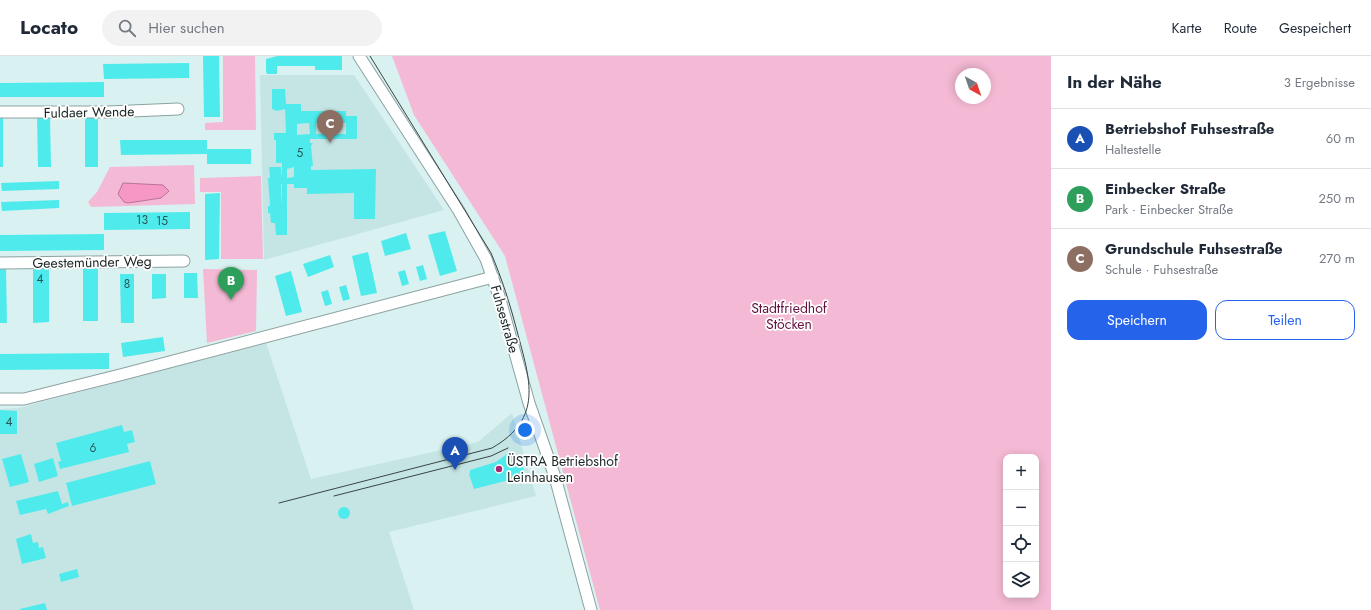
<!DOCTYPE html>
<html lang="de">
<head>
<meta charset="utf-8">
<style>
  body { margin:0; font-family:Jost,sans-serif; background:#f2f2f3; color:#1f2937 }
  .controls { position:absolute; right:12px; bottom:12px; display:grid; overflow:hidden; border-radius:8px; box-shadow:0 2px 10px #0003 }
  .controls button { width:36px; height:36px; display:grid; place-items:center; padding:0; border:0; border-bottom:1px solid #e0e1e3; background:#fff; color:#1f2937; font:20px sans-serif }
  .compass { position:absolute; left:955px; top:12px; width:36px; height:36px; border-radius:50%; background:#fff; box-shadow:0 2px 10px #0003; rotate:140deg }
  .you { position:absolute; left:525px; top:374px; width:14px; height:14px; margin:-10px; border:3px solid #fff; border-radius:50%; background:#1a73e8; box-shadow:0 0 0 6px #1a73e833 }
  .badge { display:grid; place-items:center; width:26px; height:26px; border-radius:50%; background:#2563eb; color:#fff; font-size:13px; font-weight:700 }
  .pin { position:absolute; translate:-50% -33px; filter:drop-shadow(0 1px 2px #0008) }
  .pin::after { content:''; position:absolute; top:21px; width:14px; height:12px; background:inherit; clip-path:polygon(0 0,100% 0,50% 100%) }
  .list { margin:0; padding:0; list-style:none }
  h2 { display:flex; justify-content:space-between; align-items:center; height:52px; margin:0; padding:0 16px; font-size:17px }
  h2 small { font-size:13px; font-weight:400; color:#747a83 }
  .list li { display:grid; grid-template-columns:26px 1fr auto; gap:12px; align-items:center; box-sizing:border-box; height:60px; padding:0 16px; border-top:1px solid #e0e1e3 }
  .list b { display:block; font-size:15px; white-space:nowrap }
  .list p { margin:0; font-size:13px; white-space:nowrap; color:#747a83 }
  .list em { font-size:13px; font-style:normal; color:#747a83 }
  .actions { display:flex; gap:8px; padding:12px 16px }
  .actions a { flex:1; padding:9px 0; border:1px solid #2563eb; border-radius:12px; text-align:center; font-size:14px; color:#2563eb }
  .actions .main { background:#2563eb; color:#fff }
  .icon { flex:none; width:22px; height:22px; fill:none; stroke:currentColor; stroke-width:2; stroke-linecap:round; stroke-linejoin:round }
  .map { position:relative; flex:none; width:1051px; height:554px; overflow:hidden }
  header { display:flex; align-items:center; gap:24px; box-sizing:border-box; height:56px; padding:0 20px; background:#fff; border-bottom:1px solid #e0e1e3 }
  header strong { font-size:19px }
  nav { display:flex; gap:22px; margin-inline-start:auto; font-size:14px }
  .search { width:280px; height:36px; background:#f2f2f3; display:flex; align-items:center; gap:10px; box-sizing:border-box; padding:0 14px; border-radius:22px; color:#747a83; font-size:15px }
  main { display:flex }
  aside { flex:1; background:#fff }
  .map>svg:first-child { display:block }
  .built { fill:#c5e5e5 }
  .green { fill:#f4b9d4; fill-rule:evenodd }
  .water { fill:#f797c5; stroke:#b57595 }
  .building { fill:#4febec; fill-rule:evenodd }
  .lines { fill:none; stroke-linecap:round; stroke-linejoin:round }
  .minor-casing { stroke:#8ca2a1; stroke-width:13 }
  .minor { stroke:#fff; stroke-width:11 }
  .tram { stroke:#384343; stroke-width:1 }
  .poi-dot { fill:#a92672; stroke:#fff; stroke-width:1.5 }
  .labels { text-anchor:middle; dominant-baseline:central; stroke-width:3.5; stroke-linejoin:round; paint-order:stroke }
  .number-label { font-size:12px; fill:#295657 }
  .street-label { font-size:14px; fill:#1c2525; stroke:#fff }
  .park-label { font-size:14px; fill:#651142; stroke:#fff }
  .poi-label { font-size:14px; fill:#1c2525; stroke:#fff; text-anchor:start }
</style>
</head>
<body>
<header>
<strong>Locato</strong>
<div class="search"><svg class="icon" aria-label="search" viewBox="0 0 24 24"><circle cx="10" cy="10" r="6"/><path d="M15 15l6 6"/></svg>Hier suchen</div>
<nav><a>Karte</a><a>Route</a><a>Gespeichert</a></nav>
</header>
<main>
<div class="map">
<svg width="1051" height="554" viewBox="0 0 1051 554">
  <rect width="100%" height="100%" fill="#d9f1f0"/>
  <!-- built -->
  <path class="built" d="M260,19H354L444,154L264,204Z
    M266,287L311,423L478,386L512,357L536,440L389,476L414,554H0V353L19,352Z"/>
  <!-- green -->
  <path class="green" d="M223,0H255L256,74H205V67L223,66Z
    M392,0H1051V554H600L505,200L414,59ZM961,18H985V42H961ZM1006,401H1036V539H1006Z
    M194,109L195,148L91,151L88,146L97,136L110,111Z
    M261,120L263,203H221V136H200V122Z
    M203,213L257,214L256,275L207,287Z"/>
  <!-- water -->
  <path class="water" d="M123,127L163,129L169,135L161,142L128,147L124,146L118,138Z"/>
  <!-- building -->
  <path class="building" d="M203,0H219L220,61H204Z
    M277,0H342V14H315V10H277V18H267L266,16V3Z
    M189,7V22L104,23L103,8Z
    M104,26V41H0V27Z
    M272,33H285L286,48H301V55H346V60H357V83H310V87H313L311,90L313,110H311V114L376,113L375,163H354V137L307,138V132H294V128H287V179H276L275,167H271L270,157H268V150H270L268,122H270L269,111H281L282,122V107H276V84H274V77H286L285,53L277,55L272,53ZM309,67L310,78L297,79V68ZM316,67H331L332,78H316ZM338,67H346V78H338ZM294,111V121L287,122V113ZM281,128H282V150Z
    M85,60H98V111H85Z
    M0,61H3V111H0Z
    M37,61H50L51,111H38Z
    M120,84H207V93H251V108H207V98L121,99Z
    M59,125V133L2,135L1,127Z
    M220,137L219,203L205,204V138Z
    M59,144V152L2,155L1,146Z
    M190,156V173L104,174V157Z
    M445,175L457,215L440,220L428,179Z
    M406,177L411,193L385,200L381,185Z
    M104,178V194L0,195V179Z
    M368,196L377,237L361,240L352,200Z
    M330,199L334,211L308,221L303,208Z
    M423,209L427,223L420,225L416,211Z
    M0,212H6L7,267H0Z
    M33,212H49V266L33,267Z
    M83,212H98V265H83Z
    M405,214L409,228L402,230L398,216Z
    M291,215L302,256L286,260L275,220Z
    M184,217H197L198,242H184Z
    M120,218H134V267H121Z
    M152,218H166V242L152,243Z
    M346,229L350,243L343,245L339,231Z
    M328,234L332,248L325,250L321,236Z
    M163,281L165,295L123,301L121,287Z
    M109,297V313L0,314V298Z
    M0,354L17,355V378H0Z
    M122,369L124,376L132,374L135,386L127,388L129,396L60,413L58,406L61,405L56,387Z
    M511,395L513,404L521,401L525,420L474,433L469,418L470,417V414L496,406Z
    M21,398L29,426L10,431L2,403Z
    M53,402L58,420L39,426L34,408Z
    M150,405L156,428L72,450L66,427Z
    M58,435L62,448L68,446L69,450L48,458L46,453L20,459L16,445Z
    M338 457a6 6 0 1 1 12 0a6 6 0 1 1-12 0Z
    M31,478L33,487L38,486L39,492L43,491L46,502L22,508L16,483Z
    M77,513L79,521L61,526L59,518Z
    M45,547L47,554H20V553Z"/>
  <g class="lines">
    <defs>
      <path id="minor" d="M359,0L459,155L486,203L499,240L529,347L555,421L591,554
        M0,56H108L178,53
        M0,207L184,205
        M0,343H24L120,319L493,221"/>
    </defs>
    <!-- minor casing -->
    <use href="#minor" class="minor-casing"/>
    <!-- minor -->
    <use href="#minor" class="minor"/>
    <!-- tram -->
    <path class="tram" d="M334,440L491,400L508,392
      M279,447L492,392C544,362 530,324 517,275C510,248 502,223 491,197L370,0"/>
  </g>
  <!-- markers -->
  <circle class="poi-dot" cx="499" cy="413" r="4"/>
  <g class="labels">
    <!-- number labels -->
    <g class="number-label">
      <text x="300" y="97">5</text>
      <text x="142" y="164">13</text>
      <text x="162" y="165">15</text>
      <text x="40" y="223">4</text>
      <text x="127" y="228">8</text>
      <text x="9" y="366">4</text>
      <text x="93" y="392">6</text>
    </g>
    <!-- street labels -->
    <g class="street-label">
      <text transform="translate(89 56) rotate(-1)">Fuldaer Wende</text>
      <text transform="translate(92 206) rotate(-1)">Geestemünder Weg</text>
      <text transform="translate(505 263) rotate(74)">Fuhsestraße</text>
    </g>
    <!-- park labels -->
    <g class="park-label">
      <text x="789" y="252">Stadtfriedhof<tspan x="789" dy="16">Stöcken</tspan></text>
    </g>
    <!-- poi labels -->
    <g class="poi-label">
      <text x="507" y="405">ÜSTRA Betriebshof<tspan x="507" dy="16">Leinhausen</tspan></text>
    </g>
  </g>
</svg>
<div class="controls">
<button>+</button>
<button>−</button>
<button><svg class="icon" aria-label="locate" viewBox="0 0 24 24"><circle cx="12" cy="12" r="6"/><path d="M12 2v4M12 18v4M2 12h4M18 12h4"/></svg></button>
<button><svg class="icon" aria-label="layers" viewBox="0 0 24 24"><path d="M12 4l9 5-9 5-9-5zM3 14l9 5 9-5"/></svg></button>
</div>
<svg class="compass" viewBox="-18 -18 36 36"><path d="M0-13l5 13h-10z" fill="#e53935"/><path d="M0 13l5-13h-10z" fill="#747a83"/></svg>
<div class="you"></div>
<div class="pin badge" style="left:455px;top:414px;background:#1a4fb4">A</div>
<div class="pin badge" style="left:231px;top:244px;background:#2e9e5b">B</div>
<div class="pin badge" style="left:330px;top:87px;background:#8d6e63">C</div>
</div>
<aside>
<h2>In der Nähe<small>3 Ergebnisse</small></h2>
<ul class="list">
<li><span class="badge" style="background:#1a4fb4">A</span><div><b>Betriebshof Fuhsestraße</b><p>Haltestelle</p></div><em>60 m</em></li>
<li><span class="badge" style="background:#2e9e5b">B</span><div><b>Einbecker Straße</b><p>Park · Einbecker Straße</p></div><em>250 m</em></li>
<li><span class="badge" style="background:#8d6e63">C</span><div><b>Grundschule Fuhsestraße</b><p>Schule · Fuhsestraße</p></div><em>270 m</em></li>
</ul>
<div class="actions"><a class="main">Speichern</a><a>Teilen</a></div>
</aside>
</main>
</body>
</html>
